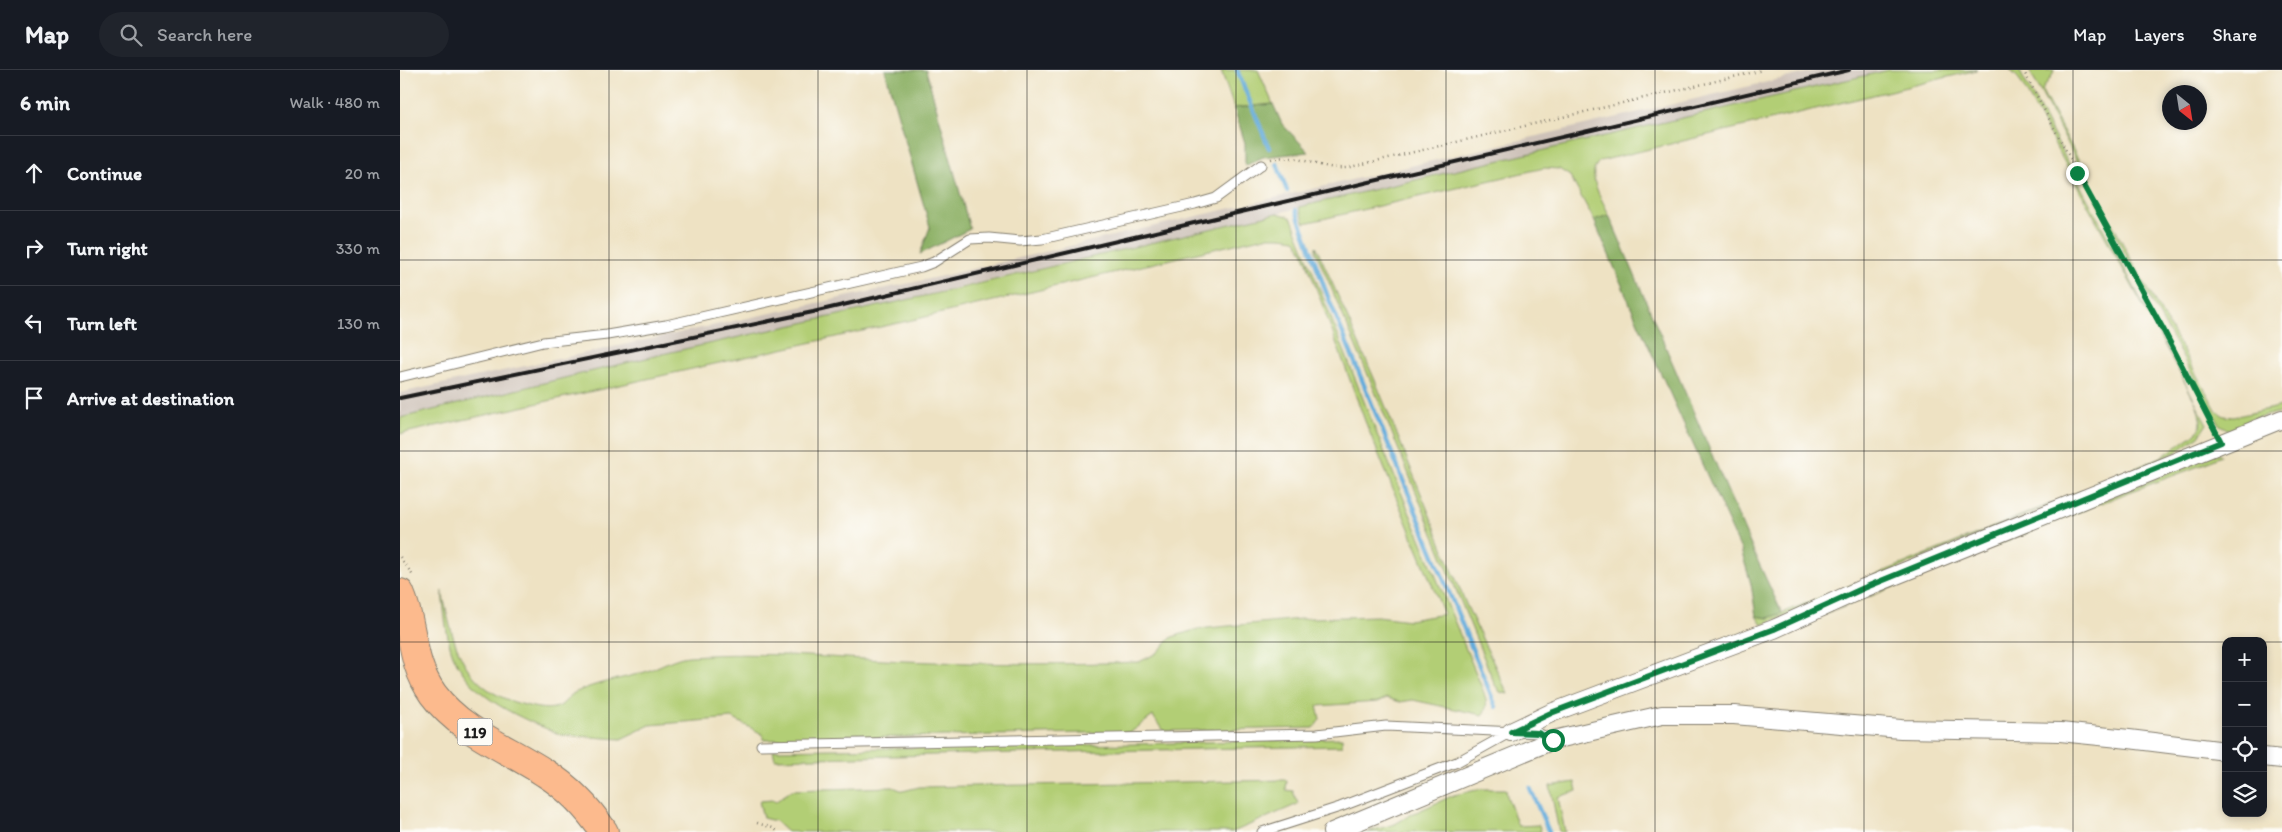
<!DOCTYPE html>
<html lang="en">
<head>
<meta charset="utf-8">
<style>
  body { margin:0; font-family:Itim,sans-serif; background:#20242c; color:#f1f3f6 }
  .controls { position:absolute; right:15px; bottom:15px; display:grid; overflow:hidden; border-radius:10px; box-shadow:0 2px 8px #0003 }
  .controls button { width:45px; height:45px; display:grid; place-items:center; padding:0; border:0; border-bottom:1px solid #363941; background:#171b24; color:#f1f3f6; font:25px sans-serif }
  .compass { position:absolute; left:1762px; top:15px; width:45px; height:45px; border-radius:50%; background:#171b24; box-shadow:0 2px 8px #0003; rotate:150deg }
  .stop { position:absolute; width:15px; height:15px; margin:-11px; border:4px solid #0b8043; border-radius:50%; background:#fff }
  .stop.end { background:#0b8043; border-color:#fff; box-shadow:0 1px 5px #0008 }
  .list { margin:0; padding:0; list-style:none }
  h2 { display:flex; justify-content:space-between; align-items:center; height:65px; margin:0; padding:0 20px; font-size:21px }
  h2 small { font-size:16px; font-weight:400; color:#9ea1a6 }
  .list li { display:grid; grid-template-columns:32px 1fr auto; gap:15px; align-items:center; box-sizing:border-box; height:75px; padding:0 20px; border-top:1px solid #363941 }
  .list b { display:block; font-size:19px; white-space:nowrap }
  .list em { font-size:16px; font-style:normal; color:#9ea1a6 }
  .icon { flex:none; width:28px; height:28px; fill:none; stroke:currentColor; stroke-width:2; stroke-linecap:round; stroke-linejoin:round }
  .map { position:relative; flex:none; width:1882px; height:762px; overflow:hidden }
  header { display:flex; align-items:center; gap:30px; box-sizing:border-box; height:70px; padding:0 25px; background:#171b24; border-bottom:1px solid #363941 }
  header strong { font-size:24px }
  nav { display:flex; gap:28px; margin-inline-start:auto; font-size:18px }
  .search { width:350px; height:45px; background:#20242c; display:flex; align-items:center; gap:12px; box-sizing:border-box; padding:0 18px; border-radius:28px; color:#9ea1a6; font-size:19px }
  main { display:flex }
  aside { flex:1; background:#171b24 }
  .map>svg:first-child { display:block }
  .industrial { fill:#cec2b9 }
  .green { fill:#b2ce74; stroke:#677548 }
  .forest { fill:#8db166; stroke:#546641 }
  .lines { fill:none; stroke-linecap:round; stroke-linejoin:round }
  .stream { stroke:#63acdb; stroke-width:4.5 }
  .lane-casing { stroke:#857f70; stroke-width:11 }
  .street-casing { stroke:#857f70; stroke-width:20 }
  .primary-casing { stroke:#857f70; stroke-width:30 }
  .path { stroke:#857f70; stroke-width:2.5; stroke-dasharray:1 4; stroke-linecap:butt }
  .lane { stroke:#fff; stroke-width:9 }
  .street { stroke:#fff; stroke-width:18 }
  .primary { stroke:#fcba8d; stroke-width:28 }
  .rail { stroke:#1c1c1c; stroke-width:4 }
  .route { stroke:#0b8043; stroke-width:6 }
  .grid { fill:none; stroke:#1c1c1c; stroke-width:1; stroke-opacity:0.55 }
  .labels { text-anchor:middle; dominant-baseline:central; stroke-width:4.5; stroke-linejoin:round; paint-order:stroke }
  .shield { fill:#fdfcf7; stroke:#605f5e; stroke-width:1 }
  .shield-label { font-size:16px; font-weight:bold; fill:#1c1c1c }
</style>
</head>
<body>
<header>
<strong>Map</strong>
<div class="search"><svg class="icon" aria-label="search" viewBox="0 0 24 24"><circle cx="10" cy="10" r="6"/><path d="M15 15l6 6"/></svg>Search here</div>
<nav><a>Map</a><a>Layers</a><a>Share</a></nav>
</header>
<main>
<aside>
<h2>6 min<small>Walk · 480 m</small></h2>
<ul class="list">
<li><svg class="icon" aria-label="ahead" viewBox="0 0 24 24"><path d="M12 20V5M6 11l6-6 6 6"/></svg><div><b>Continue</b></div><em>20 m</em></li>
<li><svg class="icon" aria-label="right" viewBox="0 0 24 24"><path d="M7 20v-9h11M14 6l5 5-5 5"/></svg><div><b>Turn right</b></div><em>330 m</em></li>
<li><svg class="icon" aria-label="left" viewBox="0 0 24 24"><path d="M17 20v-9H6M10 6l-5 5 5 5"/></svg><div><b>Turn left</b></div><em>130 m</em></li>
<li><svg class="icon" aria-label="arrive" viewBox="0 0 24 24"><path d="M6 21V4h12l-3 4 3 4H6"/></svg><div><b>Arrive at destination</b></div></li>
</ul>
</aside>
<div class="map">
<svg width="1882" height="762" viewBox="0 0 1882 762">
  <rect width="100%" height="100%" fill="#fdfcf7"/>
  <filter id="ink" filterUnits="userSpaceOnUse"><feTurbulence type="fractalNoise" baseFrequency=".02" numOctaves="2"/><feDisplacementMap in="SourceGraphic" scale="10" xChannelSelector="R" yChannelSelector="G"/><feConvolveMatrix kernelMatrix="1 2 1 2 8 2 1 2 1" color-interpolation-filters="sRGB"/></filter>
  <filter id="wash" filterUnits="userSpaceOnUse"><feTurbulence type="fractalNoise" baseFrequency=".0096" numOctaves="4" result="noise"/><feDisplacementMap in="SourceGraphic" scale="20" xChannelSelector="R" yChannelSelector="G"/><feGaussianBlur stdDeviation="1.12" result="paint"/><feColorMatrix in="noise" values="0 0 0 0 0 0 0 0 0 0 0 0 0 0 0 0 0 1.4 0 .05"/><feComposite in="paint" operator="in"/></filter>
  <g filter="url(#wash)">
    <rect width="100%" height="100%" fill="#eee2c3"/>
    <!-- industrial -->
    <path class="industrial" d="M1419,0H1489L0,348V323L538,207Z"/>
    <!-- green -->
    <path class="green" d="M821,0H858L873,34L834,38Z
      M1489,0H1577L1200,91C1184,104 1203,130 1209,145L1194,150L1170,106L1159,99L1144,98L905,153L899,137Z
      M1610,0H1619L1807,354L1799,366L1775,383L1362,555L1356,546L1368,548L1382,543L1694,416L1763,386L1792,366L1800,359L1801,348L1796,333L1619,9Z
      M1629,0H1654C1652,9 1645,13 1642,21L1731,189L1817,341L1824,346L1833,347L1882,336V342L1849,349L1842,356L1829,360L1820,355L1722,178Z
      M877,143L888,146L892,149L977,364L1080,613C1084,624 1091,635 1082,645L1013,630L1000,632L987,628L978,632L917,636L920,649L914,658L763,661L753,646L731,662L364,670L362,664L332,648L250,655L221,669L161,665C120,647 72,630 53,585C46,567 44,540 42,521C54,576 62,620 125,635C136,638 150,641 160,636C165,633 169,626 174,623C197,612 222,609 245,602C259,597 275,587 289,586C361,581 433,588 504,591C582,594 661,595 739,592L757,583L772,567L798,559L911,548L978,546L1009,550L1044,544L965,351L903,182L895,169L881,167H865L521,248L0,364V348L267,283L565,217Z
      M916,176L974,308L1066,534L1108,624L1100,622L1095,615L971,312L916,182Z
      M1818,382L1821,386L1799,396L1724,424L1372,566Z
      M942,668V676C753,680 564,684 375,689L373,680L736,674Z
      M887,710L886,720L893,721L898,734L833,762H387L375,751L363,748L359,731L373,730L375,732L392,720L493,717L503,721L519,717Z
      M1175,712L1177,721L1158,727L1165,762H1159L1150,716Z
      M1081,719H1106L1107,726L1118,756L1139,755L1141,762H967L995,754L1012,744L1054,725Z"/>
    <!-- forest -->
    <path class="forest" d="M485,0H526L570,159L520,184L530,157Z
      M873,34L882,54L909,82L863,87L845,96V73L834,38Z
      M1209,145L1355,485L1382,543L1368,548L1356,546L1351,514L1341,480L1238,253L1194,150Z"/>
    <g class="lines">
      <!-- stream -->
      <path class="stream" d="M837,0L869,78
        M877,94L887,121
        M896,140L928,227L1096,637
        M1130,718L1149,762"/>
    </g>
  </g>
  <g filter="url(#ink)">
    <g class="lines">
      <defs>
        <path id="lane" d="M0,307L143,272L207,265L266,255L521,197L534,192L570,169L589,168L620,171L642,169L795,134L816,128L861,95
          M361,675L917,664L986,656L1138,663L1153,670
          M862,762L940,737L1057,692L1111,662"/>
        <path id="street" d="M1111,662L1151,643L1374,559L1464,518L1882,349
          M1863,687L1882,689
          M932,762L1153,670L1262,645H1334L1501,659L1660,662L1729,669L1826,681"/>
        <path id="primary" d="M0,523C15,557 9,590 33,624C61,662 107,678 145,703C169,718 188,738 204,762"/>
      </defs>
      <!-- lane casing -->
      <use href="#lane" class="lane-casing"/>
      <!-- street casing -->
      <use href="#street" class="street-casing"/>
      <!-- primary casing -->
      <use href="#primary" class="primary-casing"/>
      <!-- path -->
      <path class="path" d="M1623,0L1815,359
        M871,89C896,82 919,100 946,98L1363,0
        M0,487L14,507
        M357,753L373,758L379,762"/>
      <!-- lane -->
      <use href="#lane" class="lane"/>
      <!-- street -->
      <use href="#street" class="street"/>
      <!-- primary -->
      <use href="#primary" class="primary"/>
      <!-- rail -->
      <path class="rail" d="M0,328L413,242L1449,0"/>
    </g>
  </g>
  <g class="lines" filter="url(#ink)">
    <!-- route -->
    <path class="route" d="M1153,670L1138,663L1111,662L1151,643L1374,559L1464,518L1821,372L1764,261L1677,103"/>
  </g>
  <!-- grid -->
  <path class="grid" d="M209,0V762M418,0V762M627,0V762M836,0V762M1046,0V762M1255,0V762M1464,0V762M1673,0V762M0,190H1882M0,381H1882M0,572H1826M1863,572H1882"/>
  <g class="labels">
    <!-- shield labels -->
    <rect class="shield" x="57.5" y="648.5" width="35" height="27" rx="4"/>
    <g class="shield-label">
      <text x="75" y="662">119</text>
    </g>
  </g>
</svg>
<div class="controls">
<button>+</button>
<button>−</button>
<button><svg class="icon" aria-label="locate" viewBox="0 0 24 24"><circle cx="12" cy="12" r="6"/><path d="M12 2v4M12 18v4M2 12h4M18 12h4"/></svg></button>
<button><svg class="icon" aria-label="layers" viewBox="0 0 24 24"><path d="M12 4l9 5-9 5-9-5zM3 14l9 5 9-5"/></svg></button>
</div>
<svg class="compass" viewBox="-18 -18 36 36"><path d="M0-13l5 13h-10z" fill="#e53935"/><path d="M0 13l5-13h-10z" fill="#9ea1a6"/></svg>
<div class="stop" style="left:1153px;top:670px"></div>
<div class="stop end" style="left:1677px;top:103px"></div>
</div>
</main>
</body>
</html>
